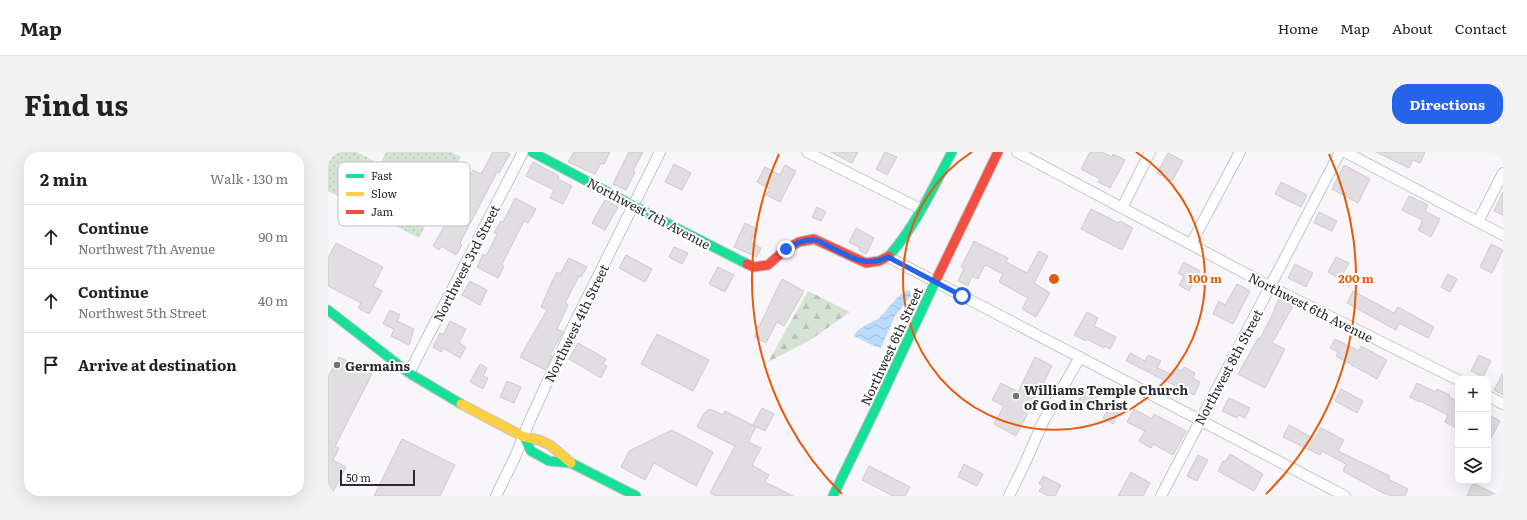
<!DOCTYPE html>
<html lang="en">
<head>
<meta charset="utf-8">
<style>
  body { margin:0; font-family:Literata,serif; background:#f2f2f2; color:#222 }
  .controls { position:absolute; right:12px; bottom:12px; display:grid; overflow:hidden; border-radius:8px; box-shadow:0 4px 16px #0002 }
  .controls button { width:36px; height:36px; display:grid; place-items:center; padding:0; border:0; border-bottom:1px solid #e0e0e0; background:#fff; color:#222; font:20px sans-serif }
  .scale { position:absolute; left:12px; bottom:10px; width:75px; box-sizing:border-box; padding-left:4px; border:2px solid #2b292c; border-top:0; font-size:11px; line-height:14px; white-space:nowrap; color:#2b292c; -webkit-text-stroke:3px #fff; paint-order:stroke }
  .stop { position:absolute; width:12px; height:12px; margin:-9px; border:3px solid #2563eb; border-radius:50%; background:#fff }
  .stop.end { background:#2563eb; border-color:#fff; box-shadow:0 1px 4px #0008 }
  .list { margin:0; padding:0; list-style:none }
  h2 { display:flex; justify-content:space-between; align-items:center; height:52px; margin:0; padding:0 16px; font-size:17px }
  h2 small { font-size:13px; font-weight:400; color:#767676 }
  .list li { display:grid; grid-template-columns:26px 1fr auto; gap:12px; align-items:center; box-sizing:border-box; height:64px; padding:0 16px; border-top:1px solid #e0e0e0 }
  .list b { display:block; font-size:15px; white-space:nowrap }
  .list p { margin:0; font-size:13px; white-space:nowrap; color:#767676 }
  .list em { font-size:13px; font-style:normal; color:#767676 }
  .icon { flex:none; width:22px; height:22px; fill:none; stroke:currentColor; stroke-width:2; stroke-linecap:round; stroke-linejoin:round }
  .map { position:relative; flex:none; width:1175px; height:344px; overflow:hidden; border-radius:16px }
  header { display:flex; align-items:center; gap:24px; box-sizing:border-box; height:56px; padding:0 20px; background:#fff; border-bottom:1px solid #e0e0e0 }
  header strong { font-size:19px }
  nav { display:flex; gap:22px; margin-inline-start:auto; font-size:14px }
  .intro { display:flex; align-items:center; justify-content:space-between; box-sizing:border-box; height:96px; padding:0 24px }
  h1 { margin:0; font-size:28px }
  .button { padding:10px 18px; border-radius:16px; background:#2563eb; color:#fff; font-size:14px; font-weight:700 }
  main { display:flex; gap:24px; padding:0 24px }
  aside { flex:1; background:#fff; border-radius:16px; box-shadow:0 4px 16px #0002 }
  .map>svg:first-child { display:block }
  .grass { fill:url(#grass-dots) }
  .forest { fill:url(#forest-firs) }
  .water { fill:url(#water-waves) }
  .building { fill:#e0dee1; stroke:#cccacd }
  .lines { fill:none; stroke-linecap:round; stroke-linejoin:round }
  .street-casing { stroke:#c5c3c6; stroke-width:12 }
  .fast-casing { stroke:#c5c3c6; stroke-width:11 }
  .slow-casing { stroke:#c5c3c6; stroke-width:11 }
  .jam-casing { stroke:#c5c3c6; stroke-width:11 }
  .street { stroke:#fefefe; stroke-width:10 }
  .fast { stroke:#16e098; stroke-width:9 }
  .slow { stroke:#ffcf43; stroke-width:9 }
  .jam { stroke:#f24e42; stroke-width:9 }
  .route { stroke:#2563eb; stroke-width:5 }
  .ring { fill:none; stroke:#e8590c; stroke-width:2 }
  .poi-dot { fill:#737174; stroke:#fff; stroke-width:1.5 }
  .labels { text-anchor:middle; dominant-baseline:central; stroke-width:4; stroke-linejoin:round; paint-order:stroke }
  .street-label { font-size:13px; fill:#2b292c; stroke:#fff }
  .poi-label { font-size:13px; font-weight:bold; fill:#2b292c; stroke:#fff; text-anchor:start }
  .key { fill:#fff; stroke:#bfbfc0; stroke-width:1 }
  .key-label { font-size:11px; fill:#2b292c }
  .centre { fill:#e8590c; stroke:#fff; stroke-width:2 }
  .ring-label { font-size:12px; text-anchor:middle; font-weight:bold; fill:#e8590c; stroke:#fff; stroke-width:4; stroke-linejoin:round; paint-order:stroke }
</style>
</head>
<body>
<header>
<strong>Map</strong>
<nav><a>Home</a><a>Map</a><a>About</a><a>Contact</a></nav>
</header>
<div class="intro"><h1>Find us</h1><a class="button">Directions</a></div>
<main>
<aside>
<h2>2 min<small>Walk · 130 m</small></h2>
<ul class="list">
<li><svg class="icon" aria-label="ahead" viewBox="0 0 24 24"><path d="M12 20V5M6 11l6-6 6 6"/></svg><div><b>Continue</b><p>Northwest 7th Avenue</p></div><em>90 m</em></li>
<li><svg class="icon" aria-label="ahead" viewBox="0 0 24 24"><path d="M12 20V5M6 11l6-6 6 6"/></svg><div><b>Continue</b><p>Northwest 5th Street</p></div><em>40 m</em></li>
<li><svg class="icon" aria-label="arrive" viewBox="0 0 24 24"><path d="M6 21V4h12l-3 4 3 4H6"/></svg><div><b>Arrive at destination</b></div></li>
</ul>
</aside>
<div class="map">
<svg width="1175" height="344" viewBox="0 0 1175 344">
  <defs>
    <pattern id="grass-dots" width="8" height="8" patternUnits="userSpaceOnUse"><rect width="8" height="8" fill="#d4e3d4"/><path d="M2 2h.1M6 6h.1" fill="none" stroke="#b6c3b6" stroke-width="1.8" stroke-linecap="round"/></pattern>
    <pattern id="forest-firs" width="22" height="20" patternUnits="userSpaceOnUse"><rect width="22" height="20" fill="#d4e3d4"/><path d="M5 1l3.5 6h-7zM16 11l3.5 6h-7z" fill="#b6c3b6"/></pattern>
    <pattern id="water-waves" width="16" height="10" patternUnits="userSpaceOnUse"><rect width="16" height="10" fill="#b9dbfc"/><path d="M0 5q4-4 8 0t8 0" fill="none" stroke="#9fbcd8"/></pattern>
  </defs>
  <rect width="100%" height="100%" fill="#f9f6fb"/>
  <!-- grass -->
  <path class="grass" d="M0,0H29L52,12L58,0H123L133,5L91,86L0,39Z"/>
  <!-- forest -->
  <path class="forest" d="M480,139L522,160L484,187L440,210Z"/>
  <!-- water -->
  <path class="water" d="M580,138L583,141V144L567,164L553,196L546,194L526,184C528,176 544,171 551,166C559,159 571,140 580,138Z"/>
  <!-- building -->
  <path class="building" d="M165,0H177L182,2L171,21L169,20L132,91L134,93L128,103L113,94L111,98L105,94L118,71L115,69L120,58H122L145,18L153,22Z
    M246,0H282L276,12L273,11L267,22L240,10Z
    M301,0H315L305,19L307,20L298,38L285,32Z
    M503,0H530L524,11Z
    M557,0L569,5L559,23L548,17Z
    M762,0H774L784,5L785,2L797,8L782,36L770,30L772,27L753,17Z
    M1048,0H1097L1092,11L1085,8L1081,16Z
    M840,1L855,9L844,29L829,21Z
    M205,10L231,24L230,27L244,34L235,52L222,46L226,38L198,24Z
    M346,12L363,21L354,38L337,30Z
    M457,13L468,19L452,50L438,43L442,37L429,30L437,15L452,23Z
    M1016,13L1042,27L1030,51L1004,37Z
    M953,30L979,43L973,55L947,42Z
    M1175,40V63L1166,59Z
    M1081,44L1100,53L1097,59L1112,67L1103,85L1090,78L1095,68L1074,58Z
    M187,46L208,57L200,71L196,69L174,112L176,114L170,126L149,115L155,102L158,104L169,82L166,81L173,69L175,70Z
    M277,48L290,55L277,78L264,71Z
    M489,55L498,60L493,69L484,65Z
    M763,57L791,71L792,69L805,76L794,98L753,77Z
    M991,60L1009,69L1004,79L986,71Z
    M417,71L429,77L422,90L433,96L429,105L406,95Z
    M528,76L546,86L538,102L531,98L532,96L521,90Z
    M646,89L680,106L678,110L699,121L711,99L720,104L706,131L722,141L708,165L694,157L700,146L671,130L675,122L657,113L650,127L644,124L640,134L630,129L636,116L633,115Z
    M8,91L55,115L45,134L54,139L41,162L30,156L33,151L0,134V106Z
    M1163,92L1175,98L1164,121L1152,115Z
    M346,95L360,101L354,112L341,105Z
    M298,103L324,117L317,130L291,116Z
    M1008,105L1021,111L1012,127L1000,120Z
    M241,106L259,115L253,125L251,124L237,151L240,153L229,177L235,180L222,203L224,204L217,218L192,205L219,158L213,155L222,134L229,120L232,122Z
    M856,110L872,119L861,139L851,133L856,124L850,121Z
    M967,112L985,121L978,135L960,126Z
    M390,115L406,123L397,140L381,132Z
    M1120,122L1129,127L1122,140L1113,135Z
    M454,127L476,139L456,174L449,170L438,191L426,185Z
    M142,129L159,138L152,153L134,143Z
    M909,132L922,139L905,172L885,162L891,149L897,153Z
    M1025,139L1066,161L1070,155L1106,175L1100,186L1071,171L1068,178L1019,151Z
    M951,147L965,154L944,191L957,197L937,236L910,222L930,186L932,187L947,157H946Z
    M62,158L72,163L69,169L86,177L81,193L63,184L66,177L55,172Z
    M759,160L770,166L766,174L788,185L782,197L777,194L776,196L759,187L758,189L746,183Z
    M122,169L138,177L131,191L138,195L132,206L115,196L113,200L105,195L112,181L115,183Z
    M329,182L381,208L365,239L313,212Z
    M1007,187L1031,199L1033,194L1059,208L1049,227L1008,204L1010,200L1002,196Z
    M250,191L278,207L275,212L279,214L273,226L241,207Z
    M802,201L817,209L820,203L833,209L829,216L845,223L848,216L853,219L856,215L867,221L865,226L872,230L866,243L798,209Z
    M1151,203L1163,209L1155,225L1143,219Z
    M11,205L44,222L7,294L11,296L5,308L18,315L3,344H0V225Z
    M707,205L724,214L688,284L666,272L676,254L664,248L673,231L690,240Z
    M152,212L159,216L155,224L160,226L155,237L142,230Z
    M1175,221V243L1166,238Z
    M179,229L193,235L186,251L172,245Z
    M1089,231L1108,240L1109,237L1122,243L1121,245L1130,250V277L1117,270L1120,263L1092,249L1091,250L1082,245Z
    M760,233L773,240L763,255L751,248Z
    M1013,237L1035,249L1029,261L1007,249Z
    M901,246L922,256L917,266L911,263L909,266L894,259Z
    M782,253L792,258L785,272L775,266Z
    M434,256L446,262L437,279L425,273Z
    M382,257L395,263L397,259L428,275L420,290L433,296L424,313L441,323L437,330L465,344H388L382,341L407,294L369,275L376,261Z
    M806,257L824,267L826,262L858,279L845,303L825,292L823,296L811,289L817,279L799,270Z
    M1160,262L1172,269L1160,292Z
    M961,273L987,287L993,276L1016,288L1010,299L1062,324L1060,327L1080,337L1077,344H1064L1053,340L1015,319L1018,312L994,299L992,303L955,285Z
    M344,278L385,300L368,334L326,311L317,328L293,315L301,299Z
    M74,287L127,313L112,344H46Z
    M902,302L935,322L926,339L890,319L895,309L897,310Z
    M870,303L880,308L869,329L859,324Z
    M636,312L655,322L649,334L630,325Z
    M541,314L582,335L577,344H565L534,328Z
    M803,320L822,331L815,344H790Z
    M715,324L733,333L727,344H720L711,339L715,334L711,332Z
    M1145,331L1171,344H1139Z"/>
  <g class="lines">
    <defs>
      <path id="street" d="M479,0L593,57
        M689,0L943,135L1130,228
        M1017,0L1175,83
        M794,56L822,0
        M1150,70L1175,21
        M863,92L912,0
        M560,105L1017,344
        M81,221L195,0
        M1160,244L1175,252
        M168,344L187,305L202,268L245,174L332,0
        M681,344L697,311L715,270L752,205
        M833,344L1012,0"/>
      <path id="fast" d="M204,0L327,65L419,112
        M561,104C588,73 605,36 624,0
        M0,158L81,221L133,252
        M196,285L203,299L221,309L243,311L308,344
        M505,344L547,258L609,126"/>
      <path id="slow" d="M133,252L196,285L211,288L222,293L243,311"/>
      <path id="jam" d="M419,112L426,115L440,113L458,97L471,90L486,87L538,111L551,109L561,104
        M609,126L670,0"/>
    </defs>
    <!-- street casing -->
    <use href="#street" class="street-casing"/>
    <!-- fast casing -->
    <use href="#fast" class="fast-casing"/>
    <!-- slow casing -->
    <use href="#slow" class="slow-casing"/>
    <!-- jam casing -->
    <use href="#jam" class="jam-casing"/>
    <!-- street -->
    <use href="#street" class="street"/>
    <!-- fast -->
    <use href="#fast" class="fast"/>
    <!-- slow -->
    <use href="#slow" class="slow"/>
    <!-- jam -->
    <use href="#jam" class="jam"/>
  </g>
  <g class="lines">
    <!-- route -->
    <path class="route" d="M458,97C466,92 474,88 484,88C489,87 494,91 498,93C520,103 536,117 560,105L634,144"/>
  </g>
  <!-- distance rings -->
  <g class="ring">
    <path d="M808 0A151 151 0 1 1 644 0"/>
    <path d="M514 342A302 302 0 0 1 451 2M1001 2A302 302 0 0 1 938 342"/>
  </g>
  <!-- markers -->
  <g class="poi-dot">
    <circle cx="9" cy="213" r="4"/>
    <circle cx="688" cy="244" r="4"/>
  </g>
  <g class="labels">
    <!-- street labels -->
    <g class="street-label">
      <text transform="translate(321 61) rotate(28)">Northwest 7th Avenue</text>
      <text transform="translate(138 111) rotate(-63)">Northwest 3rd Street</text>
      <text transform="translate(983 155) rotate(27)">Northwest 6th Avenue</text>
      <text transform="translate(248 171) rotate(-64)">Northwest 4th Street</text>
      <text transform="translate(563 194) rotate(-65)">Northwest 6th Street</text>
      <text transform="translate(900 215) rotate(-62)">Northwest 8th Street</text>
    </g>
    <!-- poi labels -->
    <g class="poi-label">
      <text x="17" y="213">Germains</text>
      <text x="696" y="237">Williams Temple Church<tspan x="696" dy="15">of God in Christ</tspan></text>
    </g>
  </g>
  <!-- legend -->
  <rect x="10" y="10" width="132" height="64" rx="6" class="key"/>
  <rect x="18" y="22" width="18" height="4" fill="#16e098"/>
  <rect x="18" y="40" width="18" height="4" fill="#ffcf43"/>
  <rect x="18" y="58" width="18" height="4" fill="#f24e42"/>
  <g class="key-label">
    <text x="43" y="28">Fast</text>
    <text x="43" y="46">Slow</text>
    <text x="43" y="64">Jam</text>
  </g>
  <circle cx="726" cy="127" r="6" class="centre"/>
  <g class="ring-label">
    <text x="877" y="131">100 m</text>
    <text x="1028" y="131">200 m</text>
  </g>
</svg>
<div class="controls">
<button>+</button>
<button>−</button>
<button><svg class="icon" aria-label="layers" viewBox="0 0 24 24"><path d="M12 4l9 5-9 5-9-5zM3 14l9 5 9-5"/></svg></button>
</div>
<div class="scale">50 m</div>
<div class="stop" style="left:634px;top:144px"></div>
<div class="stop end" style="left:458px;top:97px"></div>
</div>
</main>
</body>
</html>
